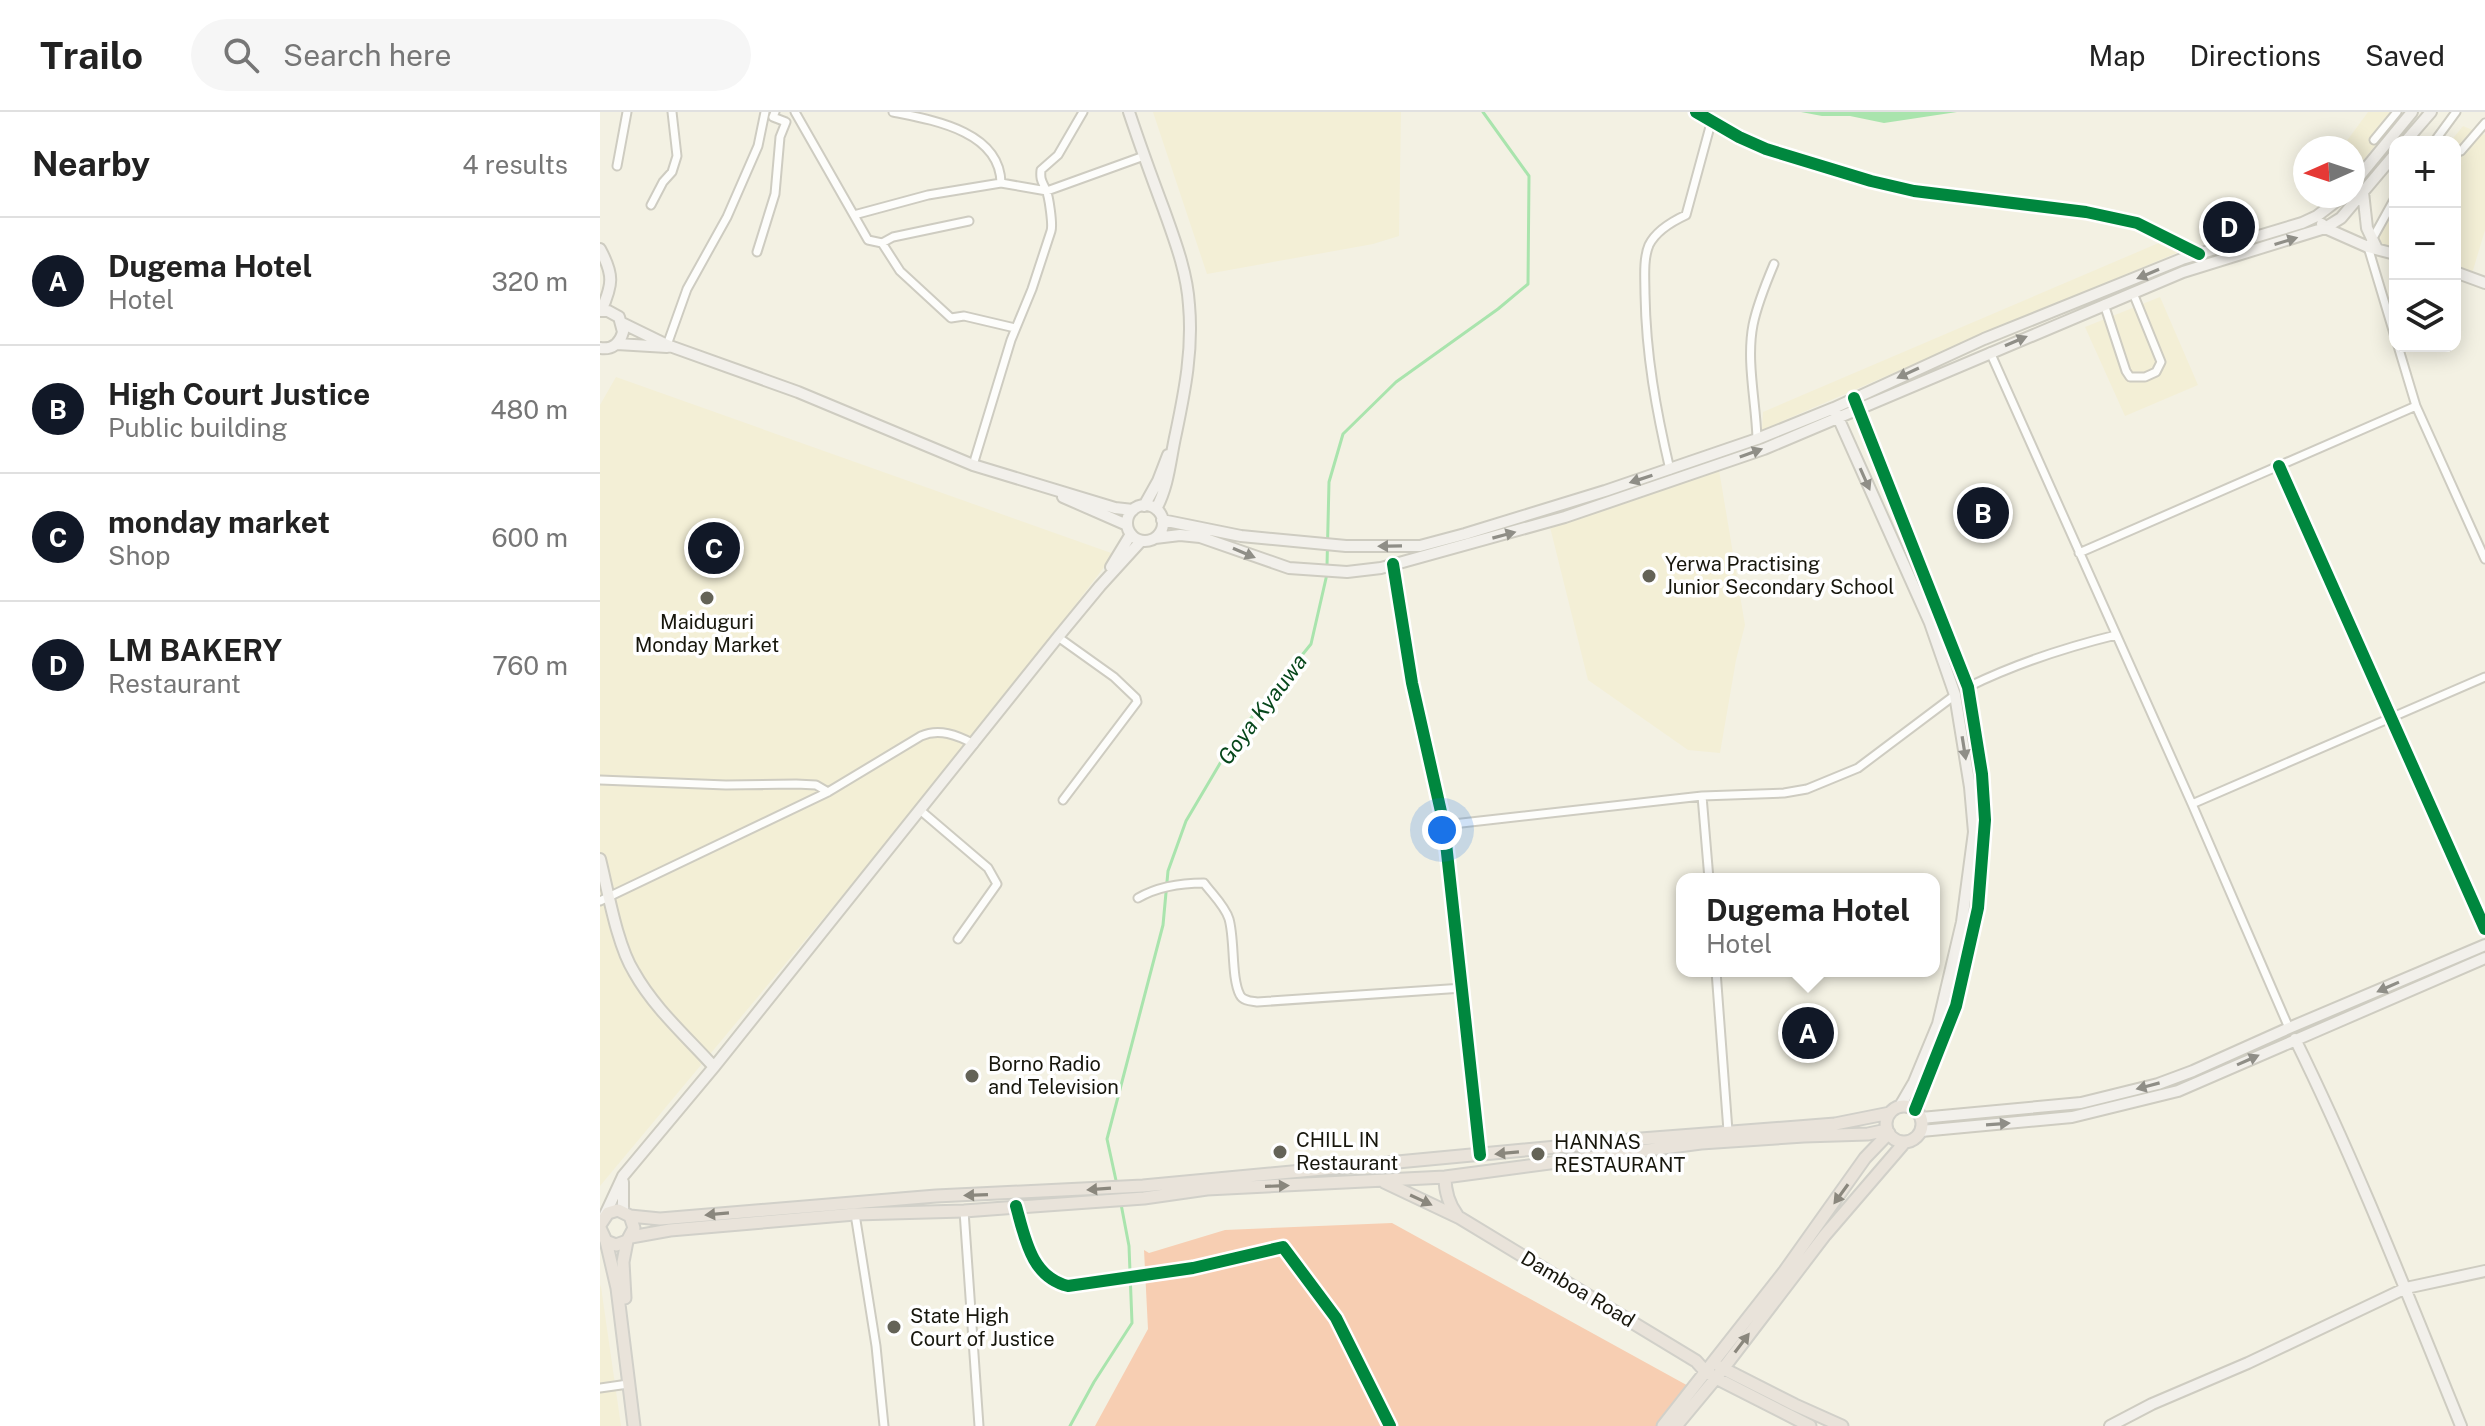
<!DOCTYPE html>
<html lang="en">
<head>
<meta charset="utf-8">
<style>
  body { margin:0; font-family:"Public Sans",sans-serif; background:#f6f6f6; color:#222 }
  .controls { position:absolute; right:24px; top:24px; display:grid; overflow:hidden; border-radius:16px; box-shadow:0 4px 20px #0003 }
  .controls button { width:72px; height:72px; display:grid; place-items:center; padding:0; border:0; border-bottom:2px solid #e0e0e0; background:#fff; color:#222; font:40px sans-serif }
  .compass { position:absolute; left:1693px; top:24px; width:72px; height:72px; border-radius:50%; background:#fff; box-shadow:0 4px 20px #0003; rotate:267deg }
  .you { position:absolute; left:842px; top:718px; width:28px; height:28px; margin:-20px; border:6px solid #fff; border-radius:50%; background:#1a73e8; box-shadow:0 0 0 12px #1a73e833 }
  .badge { display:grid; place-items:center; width:52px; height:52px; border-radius:50%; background:#111827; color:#fff; font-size:26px; font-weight:700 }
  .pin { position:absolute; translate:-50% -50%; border:4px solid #fff; box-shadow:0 2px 8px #0006 }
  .popup { position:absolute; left:1076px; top:761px; width:264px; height:104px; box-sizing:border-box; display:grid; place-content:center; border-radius:16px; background:#fff; filter:drop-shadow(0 2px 6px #0005); font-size:26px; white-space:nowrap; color:#767676 }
  .popup b { font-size:30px; color:#222 }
  .popup::after { content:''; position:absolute; left:50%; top:100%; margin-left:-16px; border:16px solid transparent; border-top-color:#fff }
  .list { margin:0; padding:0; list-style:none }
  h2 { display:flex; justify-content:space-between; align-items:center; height:104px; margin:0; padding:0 32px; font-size:34px }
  h2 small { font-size:26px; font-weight:400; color:#767676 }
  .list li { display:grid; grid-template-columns:52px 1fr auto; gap:24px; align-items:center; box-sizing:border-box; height:128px; padding:0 32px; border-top:2px solid #e0e0e0 }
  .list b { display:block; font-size:30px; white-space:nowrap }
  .list p { margin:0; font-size:26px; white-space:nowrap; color:#767676 }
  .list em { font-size:26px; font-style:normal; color:#767676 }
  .icon { flex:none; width:44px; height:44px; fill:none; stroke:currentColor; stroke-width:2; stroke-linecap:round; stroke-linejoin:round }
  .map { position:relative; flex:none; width:1885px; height:1314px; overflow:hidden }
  header { display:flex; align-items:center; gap:48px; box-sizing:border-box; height:112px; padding:0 40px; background:#fff; border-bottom:2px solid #e0e0e0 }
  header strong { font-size:38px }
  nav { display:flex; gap:44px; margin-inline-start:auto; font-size:28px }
  .search { width:560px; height:72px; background:#f6f6f6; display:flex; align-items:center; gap:20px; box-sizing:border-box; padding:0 28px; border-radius:44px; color:#767676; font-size:30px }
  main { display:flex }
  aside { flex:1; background:#fff }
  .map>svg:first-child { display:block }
  .built { fill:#f3efd6 }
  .green { fill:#f7ceb2 }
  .water { fill:#a9e4ad }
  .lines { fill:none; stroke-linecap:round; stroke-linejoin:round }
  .stream { stroke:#a9e4ad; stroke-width:3 }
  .street-casing { stroke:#ceccc1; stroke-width:11 }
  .secondary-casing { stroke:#ceccc1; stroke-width:14 }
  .primary-casing { stroke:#d1d0c9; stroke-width:15 }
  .street { stroke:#fdfdfb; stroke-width:7 }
  .secondary { stroke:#f2f0eb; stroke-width:10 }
  .primary { stroke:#e9e3da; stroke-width:11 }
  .cycleway-casing { stroke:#fff; stroke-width:17 }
  .cycleway { stroke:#00873e; stroke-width:12 }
  .oneway { fill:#8f8e87 }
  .oneway2 { fill:#8a877d }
  .poi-dot { fill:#646357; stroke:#fff; stroke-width:3 }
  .labels { text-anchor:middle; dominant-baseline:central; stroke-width:7; stroke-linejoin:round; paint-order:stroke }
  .poi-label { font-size:20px; fill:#17160c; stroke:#fff; text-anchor:start }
  .street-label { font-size:20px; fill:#17160c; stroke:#fff }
  .water-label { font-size:22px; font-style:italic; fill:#06471b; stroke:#fff }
</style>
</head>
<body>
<header>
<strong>Trailo</strong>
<div class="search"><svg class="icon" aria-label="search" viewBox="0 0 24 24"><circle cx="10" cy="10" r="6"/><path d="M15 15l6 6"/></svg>Search here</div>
<nav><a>Map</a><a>Directions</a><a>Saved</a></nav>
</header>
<main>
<aside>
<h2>Nearby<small>4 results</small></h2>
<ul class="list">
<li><span class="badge">A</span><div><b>Dugema Hotel</b><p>Hotel</p></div><em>320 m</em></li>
<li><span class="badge">B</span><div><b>High Court Justice</b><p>Public building</p></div><em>480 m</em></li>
<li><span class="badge">C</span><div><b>monday market</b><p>Shop</p></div><em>600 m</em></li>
<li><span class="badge">D</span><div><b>LM BAKERY</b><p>Restaurant</p></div><em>760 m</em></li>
</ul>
</aside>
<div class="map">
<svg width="1885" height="1314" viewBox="0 0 1885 1314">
  <rect width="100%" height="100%" fill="#f3f1e3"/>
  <!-- built -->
  <path class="built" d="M553,0H801L799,124L773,132L607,162Z
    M1768,0H1802L1758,55L1753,45V36H1749L1746,30Z
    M1863,14L1885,23V118L1871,165L1855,160V30H1850Z
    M1795,101V137L1780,132L1778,123Z
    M1561,130L1579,140L1372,227L1162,318L1163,300Z
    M1560,185L1598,273L1525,304L1485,215Z
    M16,265L514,442L378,621L0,1074V293Z
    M1119,358L1145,513L1136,548L1120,641L1088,638L988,568L950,415Z
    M0,1173L1,1175L21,1314H0Z"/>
  <!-- green -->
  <path class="green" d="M792,1111L1092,1276L1061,1314H495L548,1217L544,1138L549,1141L625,1118Z"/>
  <!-- water -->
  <path class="water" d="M1201,0H1357L1284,11L1250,4H1222Z"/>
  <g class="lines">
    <!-- stream -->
    <path class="stream" d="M727,454L729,370L743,322L796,270L898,197L928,172L929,64L883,0
      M517,1073L507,1027L563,813L568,759L586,709L635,626L711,532L727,462
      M470,1314L494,1270L532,1211L529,1134L521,1092"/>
    <defs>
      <path id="street" d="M195,0L268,128L282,131L293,125L369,109
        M293,0C333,8 400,19 401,71L447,79L544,44
        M1096,0L1139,25L1166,37L1271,69L1314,79L1486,100L1537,111L1599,142
        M1774,28L1797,0
        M1834,30L1856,0
        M1855,41L1861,39L1885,11
        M17,54L27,0
        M1795,86L1768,135L1795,225
        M51,93L63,70L72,60L77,44L72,0
        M254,103L328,83L401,71
        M282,131L300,159L351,206L364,204L415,216
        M157,140L175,82L180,25L186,10L173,5L175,0
        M1504,192L1526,259L1530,265H1545L1556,260L1561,250L1533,181
        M67,233L87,177L127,105L158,34L165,0
        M1798,234L1816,294L1885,447
        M1390,240L1592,692L1689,916
        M1157,327C1156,290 1146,249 1153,213C1157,193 1166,171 1174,152
        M373,353L411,228L432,177L451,119C453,113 449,84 446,78C442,69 440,68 441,58L458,43L483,0
        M1679,354L1885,817
        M1070,358C1056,298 1046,243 1045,182C1045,167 1043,147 1049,133C1056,119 1073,109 1086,103L1111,11
        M1479,441L1816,294
        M793,452L812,571L844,713L880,1043
        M458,525L514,565L536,586L537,590L463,688
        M1368,575C1417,551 1463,536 1516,523
        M0,668L126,673L196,672L216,673L228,680
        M1102,684L1109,767
        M1592,692L1885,565
        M320,698L388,756L397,772L358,827
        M844,713L1102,684L1184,681L1207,677L1258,656L1355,583
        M538,786C557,775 582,771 604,771C612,782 625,794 629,807C635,828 631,866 640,883C643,889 651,889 657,890L863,876
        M0,789L228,680L321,624C339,616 357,623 374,632
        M1116,859L1128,1019
        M416,1094C425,1127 430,1165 468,1174L593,1156L683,1135L736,1206L790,1314
        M364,1099L379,1314
        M255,1102L276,1234L284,1314
        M0,1276L28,1272"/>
      <path id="secondary" d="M529,0C540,33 552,66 564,98C575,129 587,160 589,193C593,237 585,278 576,321C570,347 569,373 556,397
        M1805,30L1831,0
        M1753,72L1812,0
        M1763,80L1767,116L1777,137
        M1722,112L1725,116L1768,135L1795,142
        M0,137C14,163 13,172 1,199
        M1855,160L1885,171
        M0,199H8L19,205L23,220C20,231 12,238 0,236
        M22,211L67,233L198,280L373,353L515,396L533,398
        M17,232L67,235
        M1256,293L1368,575L1382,662L1385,708L1378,796L1356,894L1315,998
        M1236,301L1330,511L1355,583L1370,675L1374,720L1362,810L1338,912L1314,970L1300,994
        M463,385L527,413
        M527 411a18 18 0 1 1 36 0a18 18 0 1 1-36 0Z
        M544,394L558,369L568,343
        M562,408L641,424L746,434H820L865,422L1005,379L1157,327L1234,296L1384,227L1582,147L1702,111L1717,104L1743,84
        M555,426L580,423L600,425L689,456L747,460L781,456L965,405L1164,337L1583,160L1725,116L1741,106L1795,42
        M511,455L531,422
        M0,747C8,779 17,833 34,860C54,896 87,925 114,955
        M1695,927C1757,1053 1808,1184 1861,1314
        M1321,1006L1481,991L1558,972L1593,959L1689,916L1885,833
        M1321,1019L1472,1005L1578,979L1885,846
        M23,1100V1070
        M4,1105L23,1064L114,955L458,525L500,474L541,429
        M1510,1314L1552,1292L1648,1251L1806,1176L1885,1159"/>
      <path id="primary" d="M1286 1012a18 18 0 1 1 36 0a18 18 0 1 1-36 0Z
        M845,1065C845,1079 848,1091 857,1103
        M784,1070L860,1106L1096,1249L1105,1259L1116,1266L1210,1314
        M30,1104L60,1107L336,1084L543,1074L1041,1027L1235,1012L1290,1001
        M0,1113L8,1101L18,1098L30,1104L34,1116L27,1129L16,1133L6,1129L0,1116
        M31,1125L70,1118L255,1102L364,1099L544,1086L607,1077L845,1065L1101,1031L1204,1024L1268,1022L1287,1018
        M6,1129L17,1176L34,1314
        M25,1186L23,1150L27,1129
        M1120,1255L1195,1293L1242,1314
        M1063,1314L1184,1160L1265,1046L1289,1021
        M1076,1314L1116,1266L1225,1123L1305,1030"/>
    </defs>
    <!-- street casing -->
    <use href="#street" class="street-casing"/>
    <!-- secondary casing -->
    <use href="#secondary" class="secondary-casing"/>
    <!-- primary casing -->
    <use href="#primary" class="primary-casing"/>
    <!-- street -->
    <use href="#street" class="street"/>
    <!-- secondary -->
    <use href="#secondary" class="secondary"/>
    <!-- primary -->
    <use href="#primary" class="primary"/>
    <defs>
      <path id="cycleway" d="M1096,0L1139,25L1166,37L1271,69L1314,79L1486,100L1537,111L1599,142
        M1254,286L1368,575L1382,662L1385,708L1378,796L1356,894L1315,998
        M1679,354L1885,817
        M793,452L812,571L844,713L880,1043
        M416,1094C425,1126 431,1165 468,1174L593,1156L683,1135L736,1206L790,1314"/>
    </defs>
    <!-- cycleway casing -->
    <use href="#cycleway" class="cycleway-casing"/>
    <!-- cycleway -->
    <use href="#cycleway" class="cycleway"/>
  </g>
  <!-- one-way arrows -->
  <defs><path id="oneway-solid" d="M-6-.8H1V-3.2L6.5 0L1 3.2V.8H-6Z" transform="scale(2)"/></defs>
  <g class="oneway">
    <use href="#oneway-solid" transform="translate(1686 129) rotate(-17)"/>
    <use href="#oneway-solid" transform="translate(1548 162) rotate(157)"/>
    <use href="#oneway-solid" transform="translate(1416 229) rotate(-23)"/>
    <use href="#oneway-solid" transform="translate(1308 261) rotate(155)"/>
    <use href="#oneway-solid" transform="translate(1151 341) rotate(-20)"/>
    <use href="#oneway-solid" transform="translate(1041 367) rotate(162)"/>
    <use href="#oneway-solid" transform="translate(1265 367) rotate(66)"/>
    <use href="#oneway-solid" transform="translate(904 423) rotate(-15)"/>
    <use href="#oneway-solid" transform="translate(790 434) rotate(179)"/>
    <use href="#oneway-solid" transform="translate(644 441) rotate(23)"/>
    <use href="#oneway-solid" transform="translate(1364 636) rotate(81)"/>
    <use href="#oneway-solid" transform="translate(1788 875) rotate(156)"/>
    <use href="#oneway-solid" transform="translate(1648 948) rotate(-24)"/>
    <use href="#oneway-solid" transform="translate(1548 974) rotate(165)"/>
    <use href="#oneway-solid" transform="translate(1398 1012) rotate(-4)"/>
  </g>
  <g class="oneway2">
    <use href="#oneway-solid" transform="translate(907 1041) rotate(175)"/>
    <use href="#oneway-solid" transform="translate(677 1074) rotate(-2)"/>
    <use href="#oneway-solid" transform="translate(499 1077) rotate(176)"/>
    <use href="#oneway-solid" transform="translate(1241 1082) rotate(126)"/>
    <use href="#oneway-solid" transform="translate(376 1083) rotate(178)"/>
    <use href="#oneway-solid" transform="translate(821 1088) rotate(25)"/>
    <use href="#oneway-solid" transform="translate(117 1102) rotate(175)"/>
    <use href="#oneway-solid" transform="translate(1142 1231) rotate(-53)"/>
  </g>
  <!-- markers -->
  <g class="poi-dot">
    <circle cx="1049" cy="464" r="8"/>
    <circle cx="107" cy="486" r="8"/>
    <circle cx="372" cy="964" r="8"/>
    <circle cx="680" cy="1040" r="8"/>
    <circle cx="938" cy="1042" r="8"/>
    <circle cx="294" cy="1215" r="8"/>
  </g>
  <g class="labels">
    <!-- poi labels -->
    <g class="poi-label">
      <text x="1065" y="452">Yerwa Practising<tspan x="1065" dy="23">Junior Secondary School</tspan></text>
      <text x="107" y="510" text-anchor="middle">Maiduguri<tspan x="107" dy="23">Monday Market</tspan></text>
      <text x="388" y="952">Borno Radio<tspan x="388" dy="23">and Television</tspan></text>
      <text x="696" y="1028">CHILL IN<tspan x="696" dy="23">Restaurant</tspan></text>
      <text x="954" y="1030">HANNAS<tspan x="954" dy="23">RESTAURANT</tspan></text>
      <text x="310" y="1204">State High<tspan x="310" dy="23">Court of Justice</tspan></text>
    </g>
    <!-- street labels -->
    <g class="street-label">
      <text transform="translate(978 1177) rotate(31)">Damboa Road</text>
    </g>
    <!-- water labels -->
    <g class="water-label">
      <text transform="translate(662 597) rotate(-53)">Goya Kyauwa</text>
    </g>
  </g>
</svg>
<div class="controls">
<button>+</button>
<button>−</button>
<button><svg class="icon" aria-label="layers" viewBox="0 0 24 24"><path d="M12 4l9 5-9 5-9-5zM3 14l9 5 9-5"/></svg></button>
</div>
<svg class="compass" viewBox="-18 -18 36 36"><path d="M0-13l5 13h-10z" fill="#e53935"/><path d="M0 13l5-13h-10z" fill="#767676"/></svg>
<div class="you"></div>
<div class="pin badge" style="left:1208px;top:921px">A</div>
<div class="popup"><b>Dugema Hotel</b>Hotel</div>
<div class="pin badge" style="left:1383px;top:401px">B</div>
<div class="pin badge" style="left:114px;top:436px">C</div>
<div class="pin badge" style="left:1629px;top:115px">D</div>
</div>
</main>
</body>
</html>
